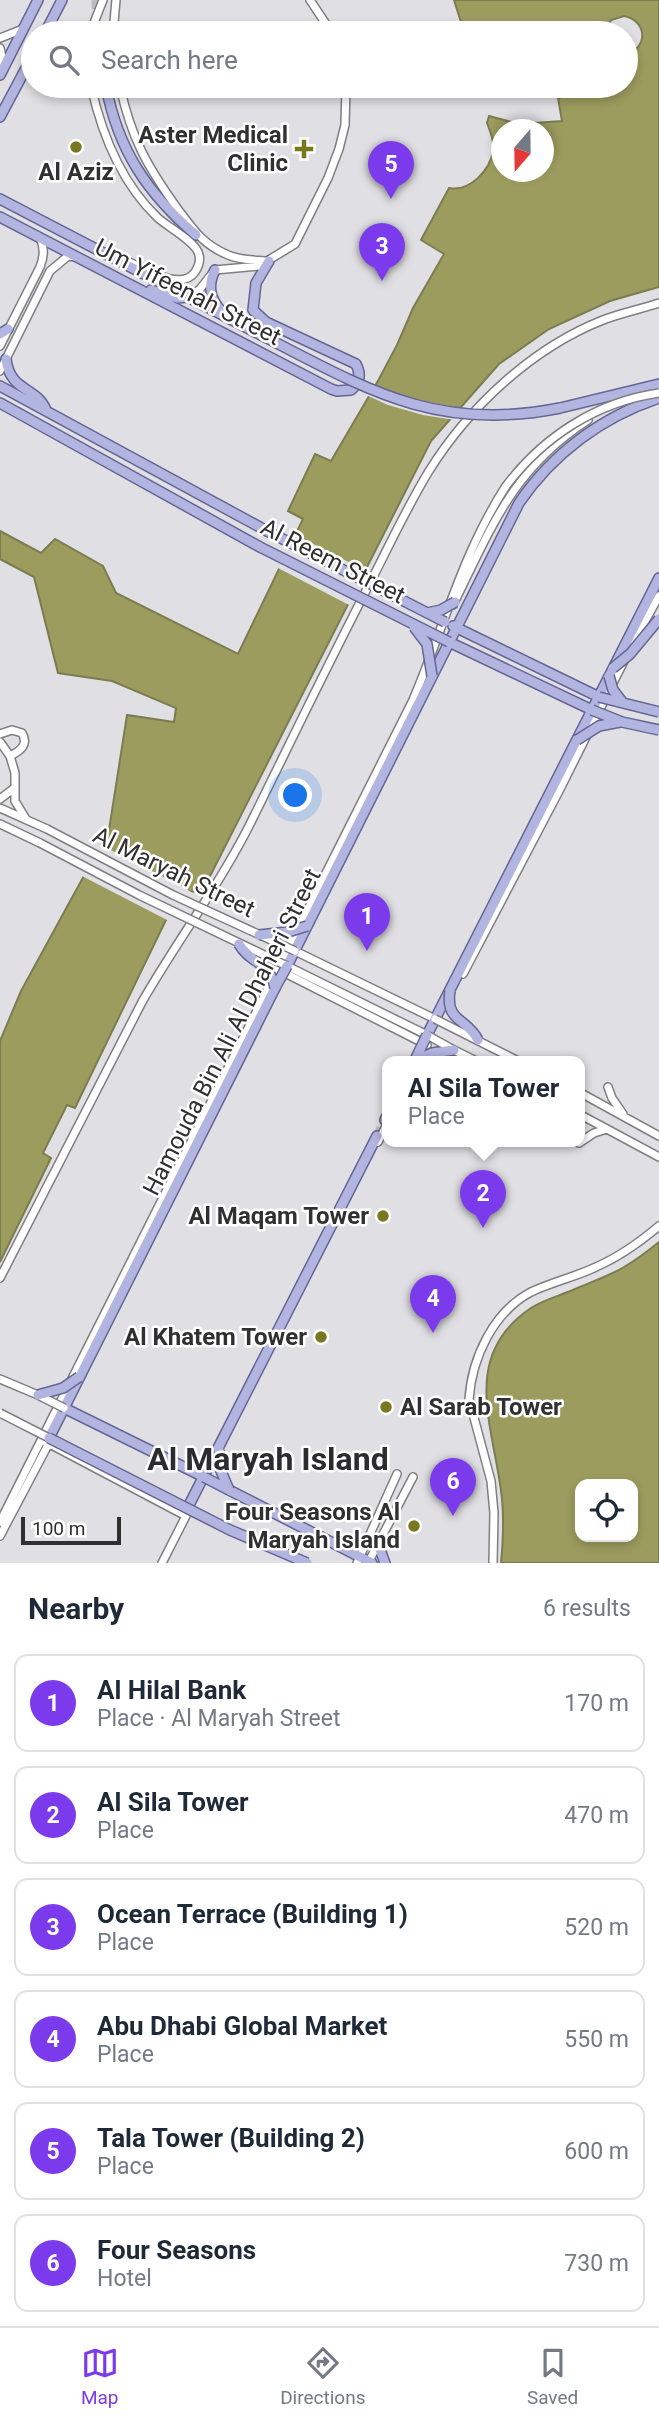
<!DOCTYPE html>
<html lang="en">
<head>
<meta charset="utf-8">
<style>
  body { margin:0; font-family:Roboto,sans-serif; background:#f6f6f7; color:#1f2937 }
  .controls { position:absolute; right:21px; bottom:21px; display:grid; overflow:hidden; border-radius:14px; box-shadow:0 4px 10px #0003 }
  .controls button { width:63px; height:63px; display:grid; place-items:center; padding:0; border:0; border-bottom:2px solid #e0e1e3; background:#fff; color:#1f2937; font:35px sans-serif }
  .compass { position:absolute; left:491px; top:119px; width:63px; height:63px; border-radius:50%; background:#fff; box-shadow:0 4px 10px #0003; rotate:200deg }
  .scale { position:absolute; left:21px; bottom:18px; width:100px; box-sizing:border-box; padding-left:7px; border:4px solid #303031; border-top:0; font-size:19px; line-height:24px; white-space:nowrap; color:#303031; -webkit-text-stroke:5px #fff; paint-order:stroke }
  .you { position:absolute; left:296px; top:796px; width:24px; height:24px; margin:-18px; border:5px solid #fff; border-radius:50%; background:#1a73e8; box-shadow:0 0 0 10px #1a73e833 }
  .badge { display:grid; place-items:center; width:46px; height:46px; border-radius:50%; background:#7c3aed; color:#fff; font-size:23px; font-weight:700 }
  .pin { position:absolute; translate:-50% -58px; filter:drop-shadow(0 2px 4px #0008) }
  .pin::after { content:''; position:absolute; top:37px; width:24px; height:21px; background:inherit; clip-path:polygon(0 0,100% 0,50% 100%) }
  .popup { position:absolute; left:382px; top:1056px; width:203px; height:91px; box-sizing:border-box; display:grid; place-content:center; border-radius:14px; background:#fff; filter:drop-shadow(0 2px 5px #0005); font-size:23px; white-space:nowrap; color:#747a83 }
  .popup b { font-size:26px; color:#1f2937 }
  .popup::after { content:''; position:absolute; left:50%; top:100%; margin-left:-14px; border:14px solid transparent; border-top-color:#fff }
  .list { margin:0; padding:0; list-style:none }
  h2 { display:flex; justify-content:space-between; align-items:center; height:91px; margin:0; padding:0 28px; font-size:30px }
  h2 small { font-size:23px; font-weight:400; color:#747a83 }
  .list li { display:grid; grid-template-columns:46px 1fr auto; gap:21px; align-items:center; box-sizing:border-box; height:98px; margin:0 14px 14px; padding:0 14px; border:2px solid #e0e1e3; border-radius:14px }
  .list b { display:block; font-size:26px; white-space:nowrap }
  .list p { margin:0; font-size:23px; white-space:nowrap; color:#747a83 }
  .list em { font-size:23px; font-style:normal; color:#747a83 }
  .icon { flex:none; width:38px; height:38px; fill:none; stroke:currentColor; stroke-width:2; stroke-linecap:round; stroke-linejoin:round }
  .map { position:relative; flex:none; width:659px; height:1563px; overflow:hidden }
  .search { position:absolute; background:#fff; box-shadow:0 4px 10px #0003; left:21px; right:21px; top:21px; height:77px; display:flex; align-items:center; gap:18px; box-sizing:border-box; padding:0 24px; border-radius:38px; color:#747a83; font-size:26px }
  .sheet { height:763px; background:#fff }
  nav { display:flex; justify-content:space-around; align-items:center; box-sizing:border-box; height:98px; border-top:2px solid #e0e1e3; background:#fff; font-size:19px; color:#747a83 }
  nav a { display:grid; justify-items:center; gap:4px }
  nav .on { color:#7c3aed }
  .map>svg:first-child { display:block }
  .water { fill:#9c9c5f; stroke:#7c7c51; stroke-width:2; fill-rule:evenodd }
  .pier { fill:#e0e0e4 }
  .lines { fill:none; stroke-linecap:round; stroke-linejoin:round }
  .major-tunnel { stroke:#bdbdc0; stroke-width:9; stroke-dasharray:9 4.5; stroke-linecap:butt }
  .minor-casing { stroke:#7f7f82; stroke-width:10 }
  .major-casing { stroke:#656696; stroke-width:12 }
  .minor { stroke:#fff; stroke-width:7 }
  .major { stroke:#b3b5e1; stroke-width:9 }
  .minor-bridge-casing { stroke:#7f7f82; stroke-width:10; stroke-linecap:butt }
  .major-bridge-casing { stroke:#656696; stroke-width:12; stroke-linecap:butt }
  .minor-bridge { stroke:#fff; stroke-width:7 }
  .major-bridge { stroke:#b3b5e1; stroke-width:9 }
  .poi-dot { fill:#79781f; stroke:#fff; stroke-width:2.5 }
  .labels { text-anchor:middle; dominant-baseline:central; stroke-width:5; stroke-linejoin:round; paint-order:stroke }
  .poi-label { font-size:24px; font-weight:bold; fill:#303031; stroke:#fff; text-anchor:end }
  .street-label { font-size:24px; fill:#303031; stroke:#fff }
  .district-label { font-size:32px; font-weight:bold; fill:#2c2c2f; stroke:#fff }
</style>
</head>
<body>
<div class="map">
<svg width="659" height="1563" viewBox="0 0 659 1563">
  <rect width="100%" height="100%" fill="#e0e0e4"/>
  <!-- water -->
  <path class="water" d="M454,0H659V287L610,301L549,329L499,364L431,441L202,892L180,891L75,1108L67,1105L43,1153L51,1158L0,1262V1041L21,991L109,830L127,715L174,722L176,708L112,681L58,673L34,577L0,559V531L41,553L55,539L103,566L116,593L238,654L303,519L288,511L315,454L331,461L379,379L397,345L413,308L444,254L421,240L449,188C470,192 490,170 493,151C495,142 490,131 487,123L489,116L519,124L562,121L558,98L568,96L588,86H626V55C648,48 648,21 624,16L611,20L604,33H477L473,24L461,22ZM502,130H544V172H502Z
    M659,1242V1563H501C503,1542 504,1520 502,1499C495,1429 458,1357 531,1308C545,1299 560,1296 575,1289C591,1282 609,1276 624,1267C636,1260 648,1251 659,1242ZM580,1484H633V1537H580Z"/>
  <!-- pier -->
  <path class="pier" d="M372,384L407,398L465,409L455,420L423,415L388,405L366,395Z
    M292,533L368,572L351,606L276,567Z
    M97,843L181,886L196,895L182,894L169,921L80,875Z"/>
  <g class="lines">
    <!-- major-tunnel -->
    <path class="major-tunnel" d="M96,0V33
      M377,1136L385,1120"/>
    <defs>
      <path id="minor" d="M310,0L332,33
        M90,33L103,0
        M113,33L116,0
        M0,38L23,29
        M0,48L4,66
        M91,86C102,135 121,183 158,218C168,227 193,240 198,252C201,259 199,266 195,272C181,292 144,268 127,261
        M120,86C131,138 147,166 177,208C193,229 202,244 228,255C240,260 253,260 265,261
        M190,297L200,289L215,270L259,266L295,244L328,178L339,149L345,125L346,86
        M0,346L40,267C44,257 45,248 40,238
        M0,371L50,271L68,256L76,257
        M643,394L659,389
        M453,605C491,528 513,468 588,420
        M629,650L659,596
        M0,734L12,730L22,733C29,745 20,751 10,756
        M0,742L10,756L15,773V801L26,819
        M0,799L13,789
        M0,808L47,829
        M0,824L40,843
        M295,951L435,1019
        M287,966L427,1035
        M279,970L427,1045
        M463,974L559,791L624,661
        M454,1050L478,1062
        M608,1087L612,1098L623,1114
        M579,1092L659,1136
        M579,1114L659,1157
        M378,1142L387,1124
        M579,1143L594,1133L607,1129
        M0,1278L142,1002C178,939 222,882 254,816C292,739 330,660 370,583C389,546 407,507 429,471C469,407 532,348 603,320C621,313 641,309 659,303
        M0,1379L38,1395
        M42,1440L186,1516
        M0,1522L413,700C444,627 462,554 506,486
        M0,1536L49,1443
        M162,1563L190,1508
        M357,1563L397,1474
        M368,1563L413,1477
        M493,1563L494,1513L491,1481L469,1399C472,1358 493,1312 531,1292C552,1282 575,1277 596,1267C619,1257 640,1242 659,1226"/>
      <path id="major" d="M45,33L62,0
        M0,75L38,0
        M106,86C118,150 147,193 196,235
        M0,117L33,55
        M0,199L261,335
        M0,217L331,389L337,391L351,390C360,383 361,374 356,364L266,322L253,310L256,283L269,261
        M215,270C207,286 210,299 222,312
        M151,290L177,298L188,297
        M0,334L8,329
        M6,359C10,392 36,386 46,410
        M0,386L267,531
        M0,403L260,547
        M560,408L659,384
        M453,626L599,697
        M449,642L592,710
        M287,966L519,503C553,453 602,417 659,398
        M427,1035L659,578
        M385,1120L387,1116
        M64,1408L204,1477
        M49,1438L275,988
        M229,1490L372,1563
        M187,1509L377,1136
        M378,1544L385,1563"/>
    </defs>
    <!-- minor casing -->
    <use href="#minor" class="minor-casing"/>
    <!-- major casing -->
    <use href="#major" class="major-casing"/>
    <!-- minor -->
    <use href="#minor" class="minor"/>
    <!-- major -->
    <use href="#major" class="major"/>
    <defs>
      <path id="minor-bridge" d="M506,486C544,436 597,402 659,393
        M47,829L173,895L295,951
        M40,843L139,895L287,966
        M435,1019L520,1062
        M427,1035L454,1050
        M38,1395L64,1408
        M0,1413L49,1438"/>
      <path id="major-bridge" d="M261,335C366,389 437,433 560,408
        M267,531L445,622
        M260,547L449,642
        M427,613L441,610L455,602
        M414,627L427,644L432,676
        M613,668L630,654L659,619
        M609,676L613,690L623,703
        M599,697L659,712
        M592,710L622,722L659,730
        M577,740L599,726L620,722
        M259,935L288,932L307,926
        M239,944C250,964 270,961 275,988
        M275,988L287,966
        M450,991C445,1022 467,1018 478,1040
        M415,1060L427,1035
        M414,1061L432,1053L454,1050
        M38,1395L63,1388L79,1377
        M49,1438L230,1530L307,1563
        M219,1450L221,1471L229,1490
        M204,1477L229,1490"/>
    </defs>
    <!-- minor-bridge casing -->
    <use href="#minor-bridge" class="minor-bridge-casing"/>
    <!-- major-bridge casing -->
    <use href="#major-bridge" class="major-bridge-casing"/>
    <!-- minor-bridge -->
    <use href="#minor-bridge" class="minor-bridge"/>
    <!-- major-bridge -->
    <use href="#major-bridge" class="major-bridge"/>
  </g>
  <!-- markers -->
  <g class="poi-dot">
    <circle cx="76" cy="147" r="7"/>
    <path d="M300.5 138.5h7v7h7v7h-7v7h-7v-7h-7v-7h7z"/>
    <circle cx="383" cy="1216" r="7"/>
    <circle cx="321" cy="1337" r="7"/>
    <circle cx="386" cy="1407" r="7"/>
    <circle cx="414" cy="1526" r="7"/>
  </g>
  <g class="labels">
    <!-- poi labels -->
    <g class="poi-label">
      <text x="288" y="135">Aster Medical<tspan x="288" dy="28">Clinic</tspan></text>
      <text x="76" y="172" text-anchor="middle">Al Aziz</text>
      <text x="369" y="1216">Al Maqam Tower</text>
      <text x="307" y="1337">Al Khatem Tower</text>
      <text x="400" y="1407" text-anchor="start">Al Sarab Tower</text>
      <text x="400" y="1512">Four Seasons Al<tspan x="400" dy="28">Maryah Island</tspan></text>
    </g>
    <!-- street labels -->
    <g class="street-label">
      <text transform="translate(188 292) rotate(27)">Um Yifeenah Street</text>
      <text transform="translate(333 561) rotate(27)">Al Reem Street</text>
      <text transform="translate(174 872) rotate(26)">Al Maryah Street</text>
      <text transform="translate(232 1032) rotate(-63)">Hamouda Bin Ali Al Dhaheri Street</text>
    </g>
    <!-- district labels -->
    <g class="district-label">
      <text x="268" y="1459">Al Maryah Island</text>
    </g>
  </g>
</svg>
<div class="controls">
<button><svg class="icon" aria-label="locate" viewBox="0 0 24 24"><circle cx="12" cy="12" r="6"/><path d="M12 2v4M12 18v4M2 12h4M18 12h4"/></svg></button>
</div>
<svg class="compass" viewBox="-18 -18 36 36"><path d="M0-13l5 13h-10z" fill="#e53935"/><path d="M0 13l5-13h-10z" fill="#747a83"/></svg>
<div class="scale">100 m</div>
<div class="you"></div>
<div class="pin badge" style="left:367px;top:951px">1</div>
<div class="pin badge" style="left:483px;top:1228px">2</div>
<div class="popup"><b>Al Sila Tower</b>Place</div>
<div class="pin badge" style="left:382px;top:281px">3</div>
<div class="pin badge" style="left:433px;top:1333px">4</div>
<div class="pin badge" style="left:391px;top:199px">5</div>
<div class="pin badge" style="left:453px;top:1516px">6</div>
<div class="search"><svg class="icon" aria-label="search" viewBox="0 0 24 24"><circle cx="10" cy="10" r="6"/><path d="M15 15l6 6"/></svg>Search here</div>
</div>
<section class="sheet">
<h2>Nearby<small>6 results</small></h2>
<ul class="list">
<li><span class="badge">1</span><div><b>Al Hilal Bank</b><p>Place · Al Maryah Street</p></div><em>170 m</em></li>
<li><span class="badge">2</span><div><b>Al Sila Tower</b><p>Place</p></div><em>470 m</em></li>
<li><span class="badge">3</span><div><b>Ocean Terrace (Building 1)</b><p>Place</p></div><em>520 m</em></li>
<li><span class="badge">4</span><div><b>Abu Dhabi Global Market</b><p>Place</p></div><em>550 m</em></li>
<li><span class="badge">5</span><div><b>Tala Tower (Building 2)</b><p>Place</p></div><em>600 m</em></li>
<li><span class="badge">6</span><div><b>Four Seasons</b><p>Hotel</p></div><em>730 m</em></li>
</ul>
</section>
<nav>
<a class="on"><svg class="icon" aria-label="map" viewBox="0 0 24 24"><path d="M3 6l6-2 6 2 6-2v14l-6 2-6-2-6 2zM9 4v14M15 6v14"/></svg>Map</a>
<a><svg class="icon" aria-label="directions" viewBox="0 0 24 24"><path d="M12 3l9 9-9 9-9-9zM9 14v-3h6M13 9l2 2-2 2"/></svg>Directions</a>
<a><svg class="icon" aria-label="saved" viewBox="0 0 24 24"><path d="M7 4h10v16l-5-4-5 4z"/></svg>Saved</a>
</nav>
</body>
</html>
